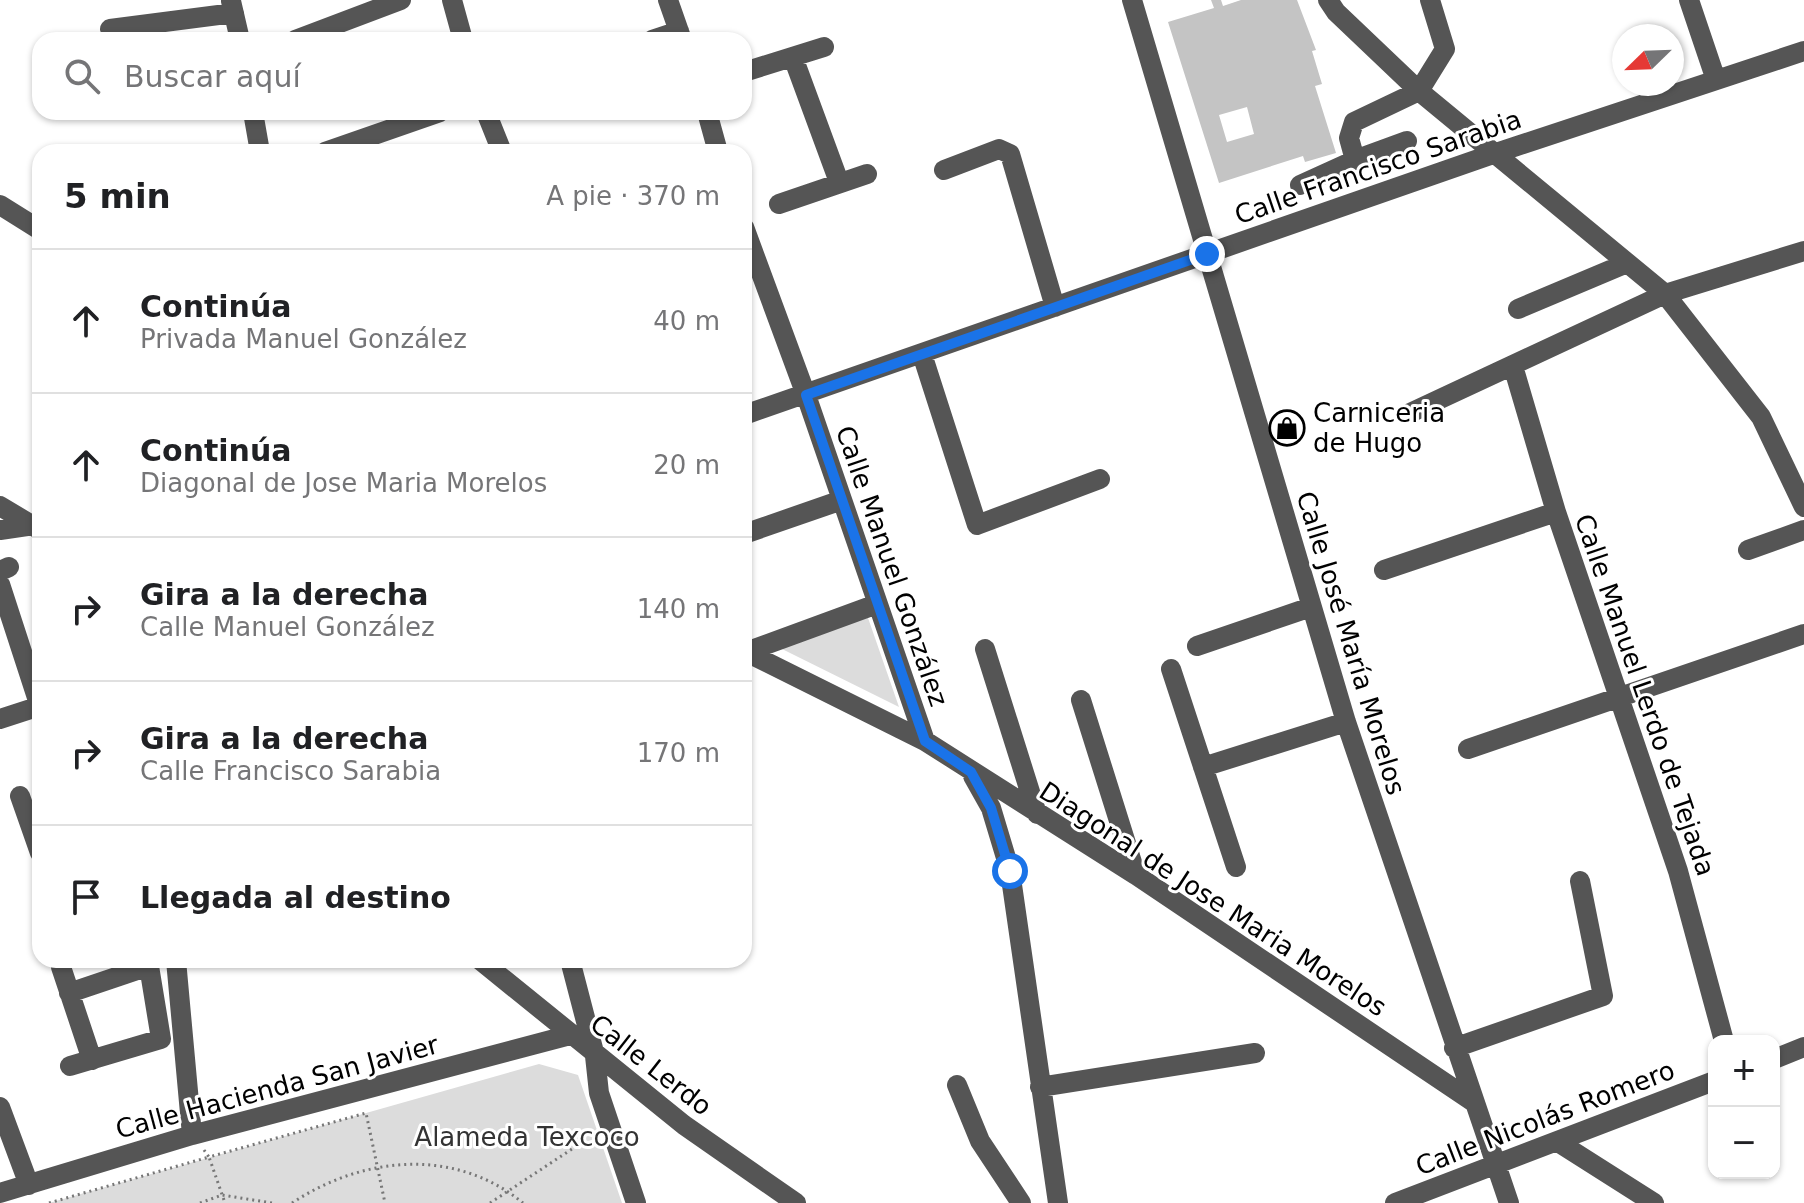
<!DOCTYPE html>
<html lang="es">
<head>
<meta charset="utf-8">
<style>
  body { margin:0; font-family:"DejaVu Sans",sans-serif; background:#f6f6f6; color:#202124 }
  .controls { position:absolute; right:24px; bottom:24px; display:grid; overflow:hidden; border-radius:16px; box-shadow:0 2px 6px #0004 }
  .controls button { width:72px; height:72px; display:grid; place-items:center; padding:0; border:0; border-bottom:2px solid #e0e0e0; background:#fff; color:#202124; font:40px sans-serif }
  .compass { position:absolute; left:1612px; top:24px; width:72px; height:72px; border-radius:50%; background:#fff; box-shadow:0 2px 6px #0004; rotate:247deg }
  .stop { position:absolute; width:24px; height:24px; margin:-18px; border:6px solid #1a73e8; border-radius:50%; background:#fff }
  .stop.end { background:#1a73e8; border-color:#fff; box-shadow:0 2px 8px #0008 }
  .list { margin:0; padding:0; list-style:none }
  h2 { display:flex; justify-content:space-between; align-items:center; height:104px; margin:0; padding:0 32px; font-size:34px }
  h2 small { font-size:26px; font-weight:400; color:#757577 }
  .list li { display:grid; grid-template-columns:52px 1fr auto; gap:24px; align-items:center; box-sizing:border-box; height:144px; padding:0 32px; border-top:2px solid #e0e0e0 }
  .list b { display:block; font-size:30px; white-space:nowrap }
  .list p { margin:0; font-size:26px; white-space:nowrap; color:#757577 }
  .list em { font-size:26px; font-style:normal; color:#757577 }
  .icon { flex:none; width:44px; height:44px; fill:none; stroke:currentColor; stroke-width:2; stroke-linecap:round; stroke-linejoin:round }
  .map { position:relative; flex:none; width:1804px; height:1203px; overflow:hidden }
  .search { position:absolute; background:#fff; box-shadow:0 2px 6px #0004; left:32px; top:32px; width:720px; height:88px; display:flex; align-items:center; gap:20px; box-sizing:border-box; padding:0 28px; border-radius:24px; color:#757577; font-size:30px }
  .panel { position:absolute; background:#fff; box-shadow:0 2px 6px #0004; left:32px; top:144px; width:720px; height:824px; border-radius:24px }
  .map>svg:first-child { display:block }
  .green { fill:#dcdcdc }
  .building { fill:#c4c4c4; fill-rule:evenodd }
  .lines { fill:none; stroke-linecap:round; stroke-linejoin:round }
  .path { stroke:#777; stroke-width:3; stroke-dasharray:2 4; stroke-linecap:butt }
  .minor { stroke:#555; stroke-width:20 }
  .route { stroke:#1a73e8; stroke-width:10 }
  .labels { text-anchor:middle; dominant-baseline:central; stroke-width:6; stroke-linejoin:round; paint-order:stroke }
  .street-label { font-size:26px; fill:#000; stroke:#fff }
  .poi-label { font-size:26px; fill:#000; stroke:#fff; text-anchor:start }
  .park-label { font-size:26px; fill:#333; stroke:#fff }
</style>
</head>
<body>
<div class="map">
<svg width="1804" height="1203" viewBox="0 0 1804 1203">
  <rect width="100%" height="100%" fill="#fff"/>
  <!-- green -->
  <path class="green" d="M867,615L899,707L780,648Z
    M539,1064L578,1075L622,1203H49Z"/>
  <!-- building -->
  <path class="building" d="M1211,0H1221L1223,6L1241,0H1297L1316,50L1312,51L1322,84L1315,86L1336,153L1305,162L1303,156L1219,183L1168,22L1214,8ZM1247,107L1254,134L1227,142L1219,115Z"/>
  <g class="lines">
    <!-- path -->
    <path class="path" d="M204,1150L209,1157L366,1113L385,1203
      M49,1203L209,1157L225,1203
      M200,1203L222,1195L272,1203
      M292,1203C363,1156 455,1147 523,1203
      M490,1203L572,1149"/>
    <!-- minor -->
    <path class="minor" d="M452,0L463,40
      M668,0L682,40
      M1132,0L1346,722L1509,1203
      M1328,0L1336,12L1419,91L1665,294L1761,417L1804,507
      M1689,0L1716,80
      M231,1L240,40
      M110,29L234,13
      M295,40L401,0
      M652,40L679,31
      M793,57L839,182
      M744,72L824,47
      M253,112L260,152
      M486,112L502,152
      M707,112L718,152
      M325,152L440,112
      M1355,160L1407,141
      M944,170L999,149L1010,154L1055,307
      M1300,185L1355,160L1349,138L1354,122L1419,91L1445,49L1430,0
      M779,204L867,174
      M0,205L40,230
      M744,227L806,395L925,741
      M1518,309L1627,263
      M922,354L977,525L1100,479
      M1513,366L1556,512L1678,871L1724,1041
      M1410,413L1665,294L1804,251
      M744,415L1493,154L1804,51
      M0,506L40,530
      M0,530L34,525
      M744,534L842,500
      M1748,550L1804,530
      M1384,570L1556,512
      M0,571L9,567
      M0,584L40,707
      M1197,646L1311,607
      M985,649L1037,814
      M744,651L925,741L1136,875L1472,1101
      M746,652L877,604
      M1171,669L1236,867
      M1081,700L1136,875
      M0,719L40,706
      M1468,749L1804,634
      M1203,767L1346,722
      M973,776L991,808L1010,871L1058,1203
      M20,796L40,853
      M176,960L192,1135
      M480,960L684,1125L796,1203
      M570,960L595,1056L599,1093L636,1203
      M61,967L92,1060
      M69,993L149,966L161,1039L70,1066
      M1454,1048L1603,996L1580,881
      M1774,1059L1804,1047
      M957,1085L980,1141L1021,1203
      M1040,1087L1255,1053
      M0,1107L29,1185
      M1558,1142L1654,1203
      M0,1193L192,1135L570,1035
      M1395,1203L1714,1081"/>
  </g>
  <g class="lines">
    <!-- route -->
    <path class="route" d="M1010,871L991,808L971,772L925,741L806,395L1207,254"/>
  </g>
  <!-- icons -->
  <defs>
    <symbol id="shop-ring" viewBox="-11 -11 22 22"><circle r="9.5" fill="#fff" stroke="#000" stroke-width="1.5"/><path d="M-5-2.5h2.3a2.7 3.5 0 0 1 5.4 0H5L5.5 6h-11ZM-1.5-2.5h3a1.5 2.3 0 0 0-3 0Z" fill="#000"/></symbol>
  </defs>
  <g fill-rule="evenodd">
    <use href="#shop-ring" x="1267" y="408" width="40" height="40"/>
  </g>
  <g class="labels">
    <!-- street labels -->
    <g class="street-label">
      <text transform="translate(1378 167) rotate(-19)">Calle Francisco Sarabia</text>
      <text transform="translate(892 566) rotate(71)">Calle Manuel González</text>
      <text transform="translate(1351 643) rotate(73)">Calle José María Morelos</text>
      <text transform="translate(1645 695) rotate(71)">Calle Manuel Lerdo de Tejada</text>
      <text transform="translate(1213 899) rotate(33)">Diagonal de Jose Maria Morelos</text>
      <text transform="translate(651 1065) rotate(38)">Calle Lerdo</text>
      <text transform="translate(277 1087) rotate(-15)">Calle Hacienda San Javier</text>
      <text transform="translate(1545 1118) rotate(-21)">Calle Nicolás Romero</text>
    </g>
    <!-- poi labels -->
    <g class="poi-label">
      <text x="1313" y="413">Carniceria<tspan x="1313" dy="30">de Hugo</tspan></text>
    </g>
    <!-- park labels -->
    <g class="park-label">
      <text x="527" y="1137">Alameda Texcoco</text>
    </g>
  </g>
</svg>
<div class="controls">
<button>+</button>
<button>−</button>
</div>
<svg class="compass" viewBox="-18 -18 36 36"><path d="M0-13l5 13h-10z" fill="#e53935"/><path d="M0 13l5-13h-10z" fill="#757577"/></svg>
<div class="stop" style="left:1010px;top:871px"></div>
<div class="stop end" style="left:1207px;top:254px"></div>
<div class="search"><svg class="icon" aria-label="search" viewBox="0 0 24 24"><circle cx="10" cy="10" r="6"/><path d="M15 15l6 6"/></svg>Buscar aquí</div>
<section class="panel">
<h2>5 min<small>A pie · 370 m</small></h2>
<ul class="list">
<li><svg class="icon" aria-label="ahead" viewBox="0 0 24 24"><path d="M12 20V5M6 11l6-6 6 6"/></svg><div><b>Continúa</b><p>Privada Manuel González</p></div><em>40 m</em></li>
<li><svg class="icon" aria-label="ahead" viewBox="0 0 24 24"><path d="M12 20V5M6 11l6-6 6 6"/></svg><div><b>Continúa</b><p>Diagonal de Jose Maria Morelos</p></div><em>20 m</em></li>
<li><svg class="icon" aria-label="right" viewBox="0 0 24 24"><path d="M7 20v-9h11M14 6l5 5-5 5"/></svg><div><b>Gira a la derecha</b><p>Calle Manuel González</p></div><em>140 m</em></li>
<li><svg class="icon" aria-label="right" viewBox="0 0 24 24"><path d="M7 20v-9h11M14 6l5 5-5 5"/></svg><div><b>Gira a la derecha</b><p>Calle Francisco Sarabia</p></div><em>170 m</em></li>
<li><svg class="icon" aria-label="arrive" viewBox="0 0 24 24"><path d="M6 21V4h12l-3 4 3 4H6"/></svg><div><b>Llegada al destino</b></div></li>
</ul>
</section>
</div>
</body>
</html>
